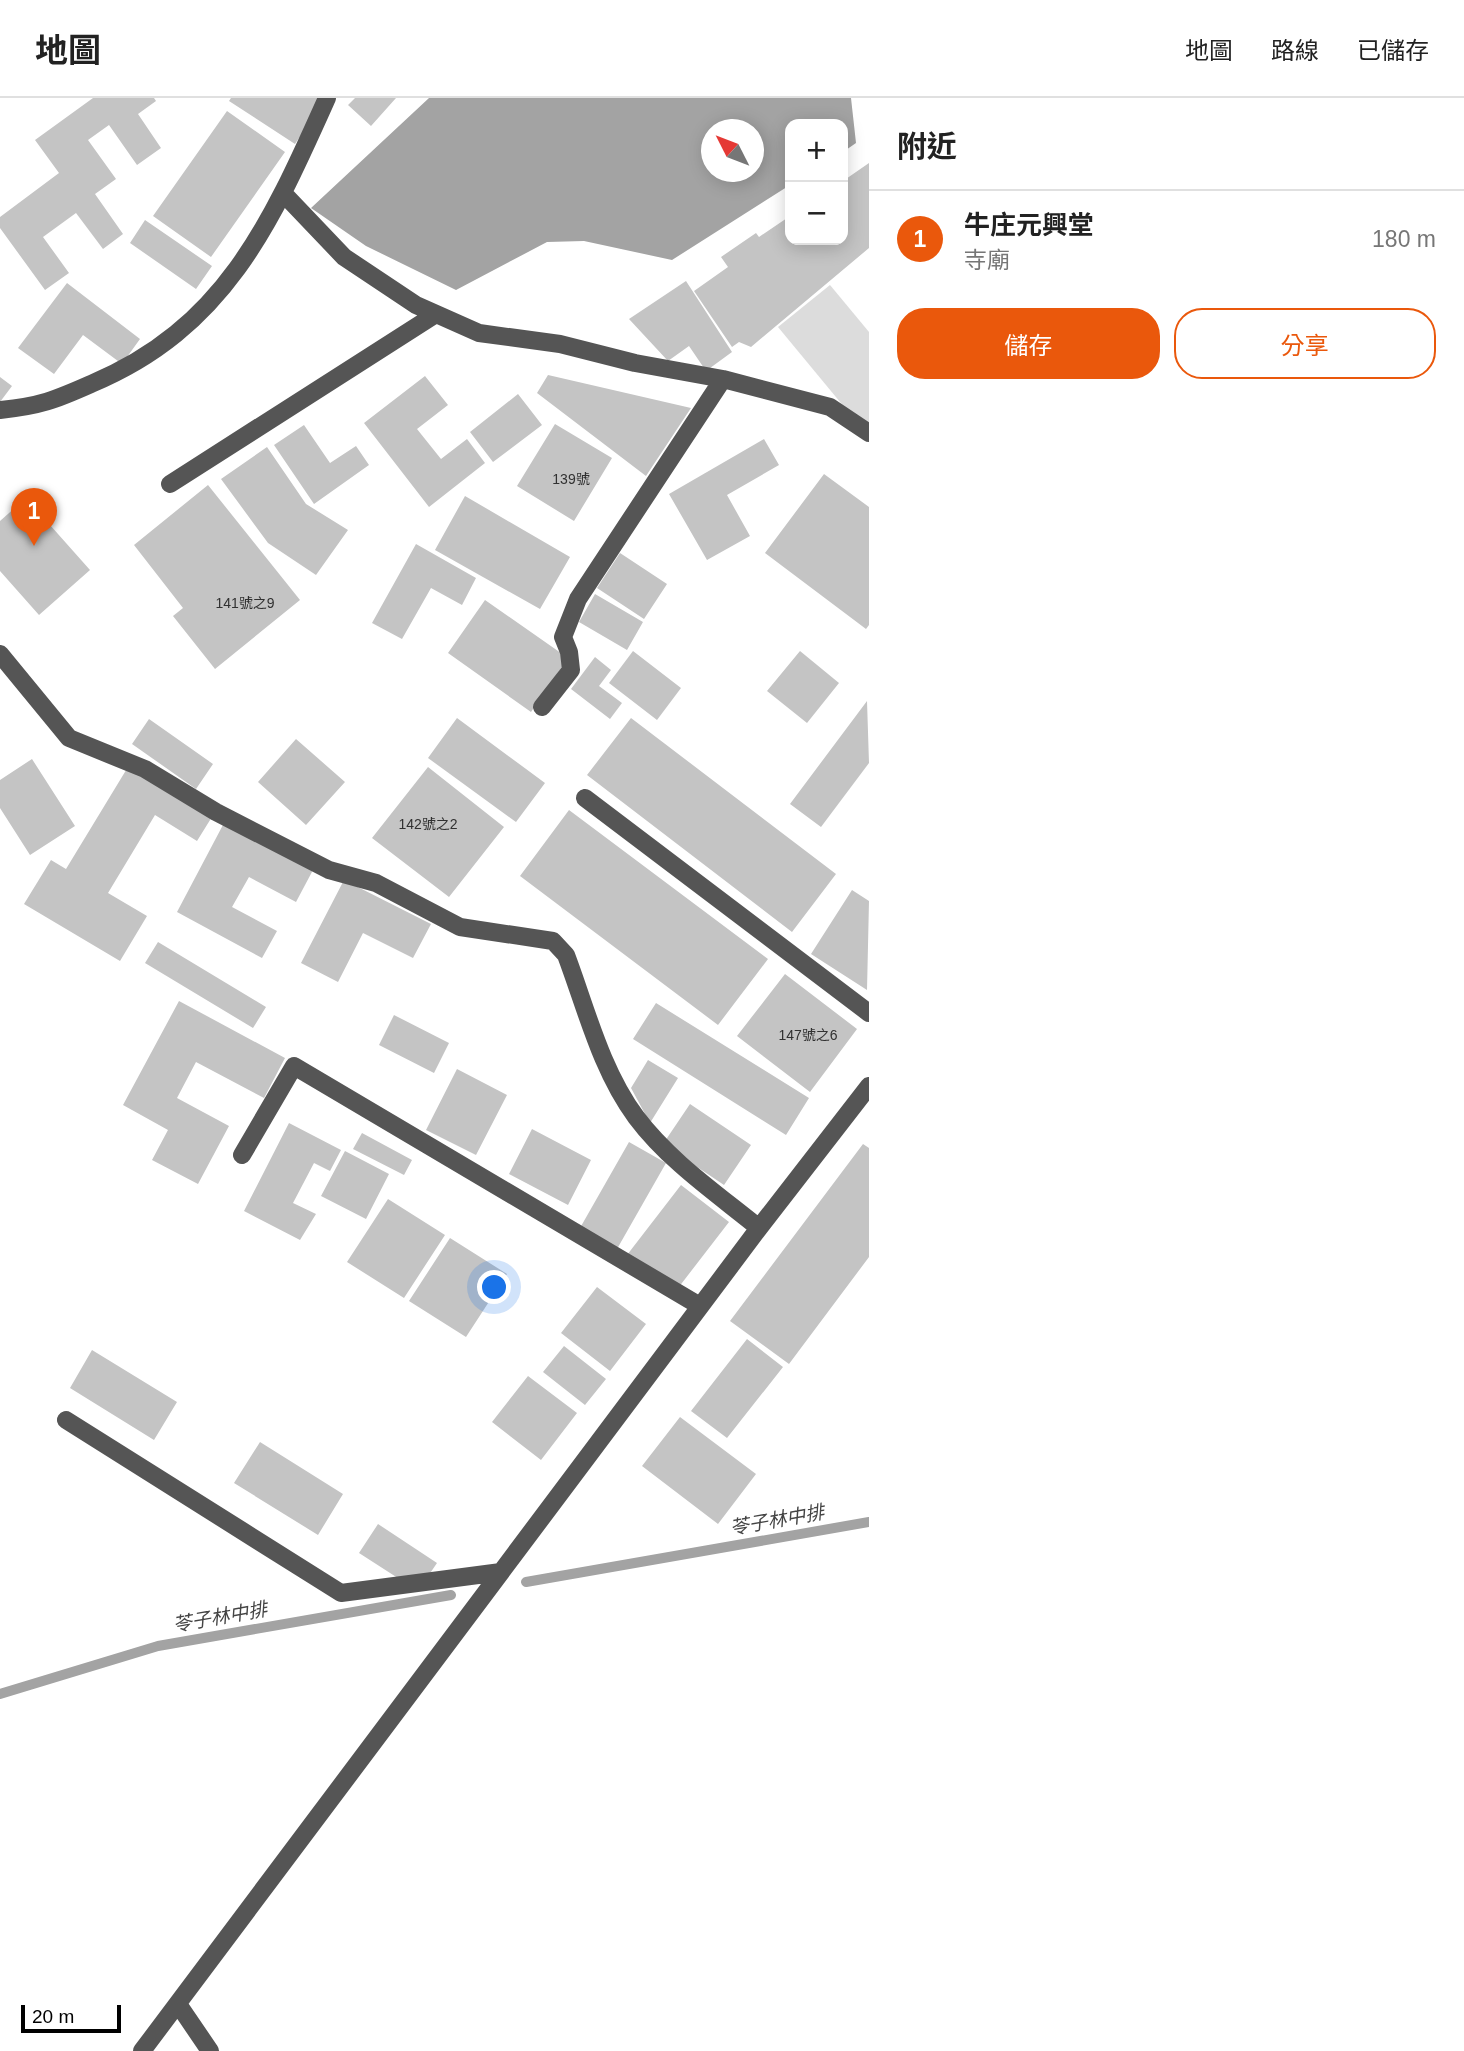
<!DOCTYPE html>
<html lang="zh-TW">
<head>
<meta charset="utf-8">
<style>
  body { margin:0; font-family:Arial,"Noto Sans TC",sans-serif; background:#f2f2f2; color:#222 }
  .controls { position:absolute; right:21px; top:21px; display:grid; overflow:hidden; border-radius:14px; box-shadow:0 4px 18px #0003 }
  .controls button { width:63px; height:63px; display:grid; place-items:center; padding:0; border:0; border-bottom:2px solid #e0e0e0; background:#fff; color:#222; font:35px sans-serif }
  .compass { position:absolute; left:701px; top:21px; width:63px; height:63px; border-radius:50%; background:#fff; box-shadow:0 4px 18px #0003; rotate:312deg }
  .scale { position:absolute; left:21px; bottom:18px; width:100px; box-sizing:border-box; padding-left:7px; border:4px solid #000; border-top:0; font-size:19px; line-height:24px; white-space:nowrap; color:#000; -webkit-text-stroke:5px #fff; paint-order:stroke }
  .you { position:absolute; left:495px; top:1190px; width:24px; height:24px; margin:-18px; border:5px solid #fff; border-radius:50%; background:#1a73e8; box-shadow:0 0 0 10px #1a73e833 }
  .badge { display:grid; place-items:center; width:46px; height:46px; border-radius:50%; background:#ea580c; color:#fff; font-size:23px; font-weight:700 }
  .pin { position:absolute; translate:-50% -58px; filter:drop-shadow(0 2px 4px #0008) }
  .pin::after { content:''; position:absolute; top:37px; width:24px; height:21px; background:inherit; clip-path:polygon(0 0,100% 0,50% 100%) }
  .list { margin:0; padding:0; list-style:none }
  h2 { display:flex; justify-content:space-between; align-items:center; height:91px; margin:0; padding:0 28px; font-size:30px }
  h2 small { font-size:23px; font-weight:400; color:#767676 }
  .list li { display:grid; grid-template-columns:46px 1fr auto; gap:21px; align-items:center; box-sizing:border-box; height:98px; padding:0 28px; border-top:2px solid #e0e0e0 }
  .list b { display:block; font-size:26px; white-space:nowrap }
  .list p { margin:0; font-size:23px; white-space:nowrap; color:#767676 }
  .list em { font-size:23px; font-style:normal; color:#767676 }
  .actions { display:flex; gap:14px; padding:21px 28px }
  .actions a { flex:1; padding:16px 0; border:2px solid #ea580c; border-radius:28px; text-align:center; font-size:24px; color:#ea580c }
  .actions .main { background:#ea580c; color:#fff }
  .map { position:relative; flex:none; width:869px; height:1953px; overflow:hidden }
  header { display:flex; align-items:center; gap:42px; box-sizing:border-box; height:98px; padding:0 35px; background:#fff; border-bottom:2px solid #e0e0e0 }
  header strong { font-size:33px }
  nav { display:flex; gap:38px; margin-inline-start:auto; font-size:24px }
  main { display:flex }
  aside { flex:1; background:#fff }
  .map>svg:first-child { display:block }
  .green { fill:#dcdcdc }
  .water { fill:#a3a3a3; fill-rule:evenodd }
  .lines { fill:none; stroke-linecap:round; stroke-linejoin:round }
  .stream { stroke:#a3a3a3; stroke-width:10 }
  .building { fill:#c4c4c4 }
  .minor { stroke:#555; stroke-width:18 }
  .labels { text-anchor:middle; dominant-baseline:central; stroke-width:6; stroke-linejoin:round; paint-order:stroke }
  .number-label { font-size:14px; fill:#313131 }
  .water-label { font-size:19px; font-style:italic; fill:#444; stroke:#fff }
</style>
</head>
<body>
<header>
<strong>地圖</strong>
<nav><a>地圖</a><a>路線</a><a>已儲存</a></nav>
</header>
<main>
<div class="map">
<svg width="869" height="1953" viewBox="0 0 869 1953">
  <rect width="100%" height="100%" fill="#fff"/>
  <!-- green -->
  <path class="green" d="M830,187L869,234V339L778,229Z"/>
  <!-- water -->
  <path class="water" d="M429,0H851L856,45L843,54V26H790V87L672,162L584,143L547,144L456,192L366,148L311,110ZM712,32H754V74H712Z"/>
  <g class="lines">
    <!-- stream -->
    <path class="stream" d="M526,1484L869,1424
      M0,1596L158,1548L451,1497"/>
  </g>
  <!-- building -->
  <path class="building" d="M93,0H154L156,3L138,16L161,50L137,67L109,27L88,42L116,81L95,96L123,136L103,151L76,115L43,139L69,175L45,192L0,130V119L59,75L35,42Z
    M231,0H325L295,46L229,3Z
    M355,0H396L371,28L348,7Z
    M227,13L285,54L211,159L153,118Z
    M869,65V150L751,249L739,244L732,249L694,193L728,169L721,159L756,135L759,139L790,118V142H843V83Z
    M145,122L212,168L196,191L130,145Z
    M686,183L732,254L706,273L689,248L668,263L629,221Z
    M67,185L140,241L122,266L83,237L54,276L18,250Z
    M548,277L691,310L646,378L537,295Z
    M425,278L448,307L417,331L441,361L467,341L485,365L429,409L364,325Z
    M0,279L12,288L0,304Z
    M518,296L542,327L493,364L470,334Z
    M555,326L612,360L574,423L517,388Z
    M304,327L330,365L356,348L369,367L314,406L274,347Z
    M764,341L779,367L727,397L750,438L707,462L669,396Z
    M267,349L306,406L348,432L316,477L268,445L221,381Z
    M824,376L869,409V527L866,531L765,455Z
    M208,387L300,502L215,571L173,518L183,510L134,447Z
    M465,398L570,459L540,511L435,452Z
    M26,400L90,472L39,517L0,473V423Z
    M416,446L476,480L462,507L431,490L402,541L372,525Z
    M620,455L667,486L644,521L597,490Z
    M595,496L643,524L627,552L579,524Z
    M485,502L568,560L531,614L448,555Z
    M633,553L681,590L657,622L609,585Z
    M800,553L839,585L807,625L767,593Z
    M595,559L611,572L599,588L622,605L610,621L571,591Z
    M867,603L869,665L821,729L790,706Z
    M457,620L545,685L516,724L428,660Z
    M631,620L836,776L792,834L587,677Z
    M149,621L213,666L196,691L132,646Z
    M296,641L345,684L306,727L258,684Z
    M32,661L75,728L30,757L0,710V682Z
    M131,664L215,714L197,743L155,717L108,795L147,818L120,863L24,806L51,762L66,771Z
    M428,669L504,729L449,799L372,740Z
    M569,712L768,861L718,927L520,778Z
    M224,725L313,772L296,804L249,779L232,809L277,833L262,860L177,814Z
    M344,782L431,826L413,860L363,835L338,884L301,865Z
    M852,792L869,803L867,892L811,856Z
    M158,844L266,909L253,930L145,865Z
    M785,876L857,931L810,994L737,938Z
    M179,903L285,960L264,1000L196,964L177,1000L229,1028L198,1086L152,1062L168,1032L123,1007Z
    M656,905L809,1000L786,1037L633,941Z
    M394,917L449,945L434,975L379,947Z
    M648,962L678,980L650,1025L631,990Z
    M457,971L507,997L476,1057L426,1032Z
    M690,1006L751,1047L724,1087L663,1046Z
    M289,1025L341,1052L330,1073L314,1065L293,1105L316,1116L300,1142L244,1113Z
    M532,1031L591,1062L568,1107L509,1076Z
    M362,1035L412,1062L404,1077L353,1051Z
    M629,1044L666,1065L617,1151L580,1130Z
    M863,1046L869,1050V1159L789,1266L730,1223Z
    M345,1053L389,1076L366,1121L321,1098Z
    M681,1087L729,1124L675,1194L627,1157Z
    M388,1101L445,1137L404,1200L347,1164Z
    M450,1140L507,1176L466,1239L409,1203Z
    M597,1189L646,1226L610,1273L561,1235Z
    M747,1241L783,1269L727,1340L691,1313Z
    M564,1248L606,1281L585,1307L543,1274Z
    M92,1252L177,1304L154,1342L70,1290Z
    M528,1278L577,1315L541,1362L492,1324Z
    M680,1319L756,1376L718,1426L642,1368Z
    M260,1344L343,1396L318,1437L234,1385Z
    M378,1426L437,1465L418,1493L359,1455Z"/>
  <g class="lines">
    <!-- minor -->
    <path class="minor" d="M283,95L344,159L416,207L479,235L560,246L635,265L723,281L830,309L869,335
      M0,312C40,308 55,302 91,286C225,230 271,125 327,0
      M170,386L436,216
      M0,556L69,640L145,671L216,714L329,772L376,785L460,829L553,843L566,857C586,910 601,972 636,1019C669,1063 716,1095 759,1130
      M542,609L571,572L569,554L563,539L578,501L723,281
      M585,700L869,915
      M242,1057L294,968L700,1208
      M66,1322L341,1495L501,1474
      M178,1906L210,1953
      M142,1953L759,1130L869,988"/>
  </g>
  <g class="labels">
    <!-- number labels -->
    <g class="number-label">
      <text x="571" y="381">139號</text>
      <text x="245" y="505">141號之9</text>
      <text x="428" y="726">142號之2</text>
      <text x="808" y="937">147號之6</text>
    </g>
    <!-- water labels -->
    <g class="water-label">
      <text transform="translate(777 1422) rotate(-10)">苓子林中排</text>
      <text transform="translate(220 1519) rotate(-10)">苓子林中排</text>
    </g>
  </g>
</svg>
<div class="controls">
<button>+</button>
<button>−</button>
</div>
<svg class="compass" viewBox="-18 -18 36 36"><path d="M0-13l5 13h-10z" fill="#e53935"/><path d="M0 13l5-13h-10z" fill="#767676"/></svg>
<div class="scale">20 m</div>
<div class="you"></div>
<div class="pin badge" style="left:34px;top:448px">1</div>
</div>
<aside>
<h2>附近<small></small></h2>
<ul class="list">
<li><span class="badge">1</span><div><b>牛庄元興堂</b><p>寺廟</p></div><em>180 m</em></li>
</ul>
<div class="actions"><a class="main">儲存</a><a>分享</a></div>
</aside>
</main>
</body>
</html>
